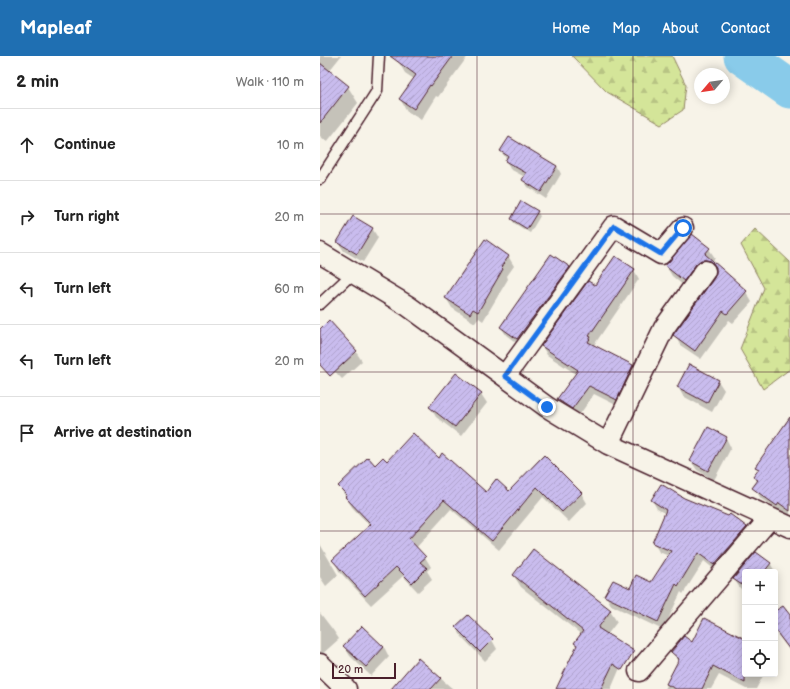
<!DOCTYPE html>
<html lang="en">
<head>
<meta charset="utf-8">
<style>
  body { margin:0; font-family:"Balsamiq Sans",sans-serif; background:#f6f6f6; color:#222 }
  .controls { position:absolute; right:12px; bottom:12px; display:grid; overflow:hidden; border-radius:4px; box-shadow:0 2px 10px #0003 }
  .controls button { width:36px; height:36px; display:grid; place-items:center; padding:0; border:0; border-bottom:1px solid #e0e0e0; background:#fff; color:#222; font:20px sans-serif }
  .compass { position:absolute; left:374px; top:12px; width:36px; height:36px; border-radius:50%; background:#fff; box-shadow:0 2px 10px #0003; rotate:241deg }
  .scale { position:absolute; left:12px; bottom:10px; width:64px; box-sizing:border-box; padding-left:4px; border:2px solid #4a1f2b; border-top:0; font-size:11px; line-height:14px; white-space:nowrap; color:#4a1f2b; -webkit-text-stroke:3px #f7f3e8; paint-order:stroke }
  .stop { position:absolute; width:12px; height:12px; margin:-9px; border:3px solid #1a73e8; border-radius:50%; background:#fff }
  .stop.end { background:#1a73e8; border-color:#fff; box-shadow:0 1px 4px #0008 }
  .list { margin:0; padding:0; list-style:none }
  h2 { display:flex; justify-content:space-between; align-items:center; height:52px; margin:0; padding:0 16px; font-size:17px }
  h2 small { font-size:13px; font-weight:400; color:#767676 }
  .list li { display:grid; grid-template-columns:26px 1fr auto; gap:12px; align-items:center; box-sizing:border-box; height:72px; padding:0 16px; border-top:1px solid #e0e0e0 }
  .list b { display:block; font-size:15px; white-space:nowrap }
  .list em { font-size:13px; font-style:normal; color:#767676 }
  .icon { flex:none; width:22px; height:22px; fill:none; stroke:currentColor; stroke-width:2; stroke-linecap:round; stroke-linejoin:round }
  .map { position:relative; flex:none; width:470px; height:633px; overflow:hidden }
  header { display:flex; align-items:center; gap:24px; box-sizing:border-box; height:56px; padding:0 20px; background:#1f6fb2; color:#fff }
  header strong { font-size:19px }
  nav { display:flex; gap:22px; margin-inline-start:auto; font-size:14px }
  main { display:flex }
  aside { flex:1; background:#fff }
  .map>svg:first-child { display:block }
  .forest { fill:url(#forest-firs); stroke:#8f8262 }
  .shadow { fill:#0003 }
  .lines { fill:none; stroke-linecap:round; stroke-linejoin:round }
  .river { stroke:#89cbea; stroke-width:39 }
  .building { fill:url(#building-hatch); stroke:#4a1f2b }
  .lane-casing { stroke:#4a1f2b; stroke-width:13 }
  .street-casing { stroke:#4a1f2b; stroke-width:23 }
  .lane { stroke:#f7f3e8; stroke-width:10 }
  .street { stroke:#f7f3e8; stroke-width:20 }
  .route { stroke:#1a73e8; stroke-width:5 }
  .grid { fill:none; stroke:#4a1f2b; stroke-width:1; stroke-opacity:0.55 }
</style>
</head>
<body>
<header>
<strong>Mapleaf</strong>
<nav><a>Home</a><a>Map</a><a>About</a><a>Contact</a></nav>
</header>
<main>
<aside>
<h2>2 min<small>Walk · 110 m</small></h2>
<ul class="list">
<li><svg class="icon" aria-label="ahead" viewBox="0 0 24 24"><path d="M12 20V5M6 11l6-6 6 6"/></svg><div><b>Continue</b></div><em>10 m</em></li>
<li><svg class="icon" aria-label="right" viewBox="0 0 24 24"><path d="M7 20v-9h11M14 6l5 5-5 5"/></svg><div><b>Turn right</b></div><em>20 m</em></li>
<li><svg class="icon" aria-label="left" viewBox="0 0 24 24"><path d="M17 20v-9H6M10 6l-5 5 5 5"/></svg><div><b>Turn left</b></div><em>60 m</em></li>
<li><svg class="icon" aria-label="left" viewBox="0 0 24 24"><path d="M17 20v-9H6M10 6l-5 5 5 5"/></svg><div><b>Turn left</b></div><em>20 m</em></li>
<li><svg class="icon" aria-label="arrive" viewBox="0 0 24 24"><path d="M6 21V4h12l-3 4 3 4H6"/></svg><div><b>Arrive at destination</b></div></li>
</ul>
</aside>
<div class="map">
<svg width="470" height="633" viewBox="0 0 470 633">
  <defs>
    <pattern id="forest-firs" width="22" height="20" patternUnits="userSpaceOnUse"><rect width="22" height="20" fill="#d4e599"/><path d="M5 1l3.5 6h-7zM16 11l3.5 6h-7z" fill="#b8c484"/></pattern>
    <pattern id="building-hatch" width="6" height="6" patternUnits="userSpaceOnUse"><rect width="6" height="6" fill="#c9bcee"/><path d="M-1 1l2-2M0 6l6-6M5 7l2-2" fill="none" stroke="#aea1cc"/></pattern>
  </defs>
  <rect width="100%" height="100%" fill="#f7f3e8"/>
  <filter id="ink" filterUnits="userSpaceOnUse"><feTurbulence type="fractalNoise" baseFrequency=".025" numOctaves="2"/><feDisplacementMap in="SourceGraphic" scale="8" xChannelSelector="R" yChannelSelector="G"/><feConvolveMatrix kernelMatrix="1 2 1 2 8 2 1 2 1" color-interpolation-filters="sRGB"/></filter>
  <g filter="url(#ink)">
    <!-- forest -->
    <path class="forest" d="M252,0H352L366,29L363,54L342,68L287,36Z
      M435,173L470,206V313L443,333L420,293L444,232L421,189Z"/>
    <!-- shadow -->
    <path class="shadow" d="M0,0H21L9,15L28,31L38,47L7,86L0,80Z
      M82,0H148L118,41L116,40L101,64L87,55L80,43L94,23L85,17L78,5Z
      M181,95L237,110L241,118L226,143L208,131L203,124L205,121L190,113L186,105L187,104Z
      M217,156L220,160L210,177L194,167L192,163Z
      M52,172L58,182L43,206L24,195L18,186Z
      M389,193L395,202L392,206L426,236L432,246L413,267L409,264L381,303L360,289L355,279L395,222L397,215L392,213L369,234L352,220L346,210Z
      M188,200L194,210L187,220L188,223L163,265L159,262L155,267L132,252L126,242Z
      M249,212L254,220L202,291L186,279L181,271Z
      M314,214L319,223L274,289L276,291L313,310L318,319L302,352L274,338L258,361L244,352L238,343L256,318L227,299L222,290L275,231Z
      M9,266L36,296L42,305L22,323L0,300V274Z
      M398,325L404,334L392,356L363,340L358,331Z
      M161,338L167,347L141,380L116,361L110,351Z
      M470,363V461L441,443L434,431L437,426L435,421L439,416L436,411Z
      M406,382L411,392L394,424L377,414L371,405Z
      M224,401L261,437L267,447L249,466L223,441L179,494L131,453L96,492L105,501L111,511L107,515L112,523L98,536L83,520L51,549L19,515L14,504L50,470L32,451L19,430L55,410L67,407L119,403L166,437L189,436Z
      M364,443L426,471L431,480L400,518L384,505L363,538L361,536L343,574L291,549L286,540L331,527L349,500L339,496L334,487L346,458L337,453L332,444Z
      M0,488L18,519L6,530L0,521Z
      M436,498L450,507L456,517L425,516V536L420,532L414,523Z
      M194,520L290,555L297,566L287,579L306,598L291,633H240L257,590L256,587L262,579L201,531Z
      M0,557L13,574L19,583L0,600Z
      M455,557L470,561V595L455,575Z
      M136,572L172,584L177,593L165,605L142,581Z
      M425,584V618H444L436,633H426L399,619L391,633H345L359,606L352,596L372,588Z
      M24,590L64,591L69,601L51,620L30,600Z
      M98,603L133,633H72Z"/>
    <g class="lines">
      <!-- river -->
      <path class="river" d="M423,0L470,33"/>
    </g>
    <!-- building -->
    <path class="building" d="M70,0H133L111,30L110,29L94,53L79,43L96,19Z
      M0,7L29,30L0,67Z
      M189,81L237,110L221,136L202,124L206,117L185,105L188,100L180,95Z
      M201,145L218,155L207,173L191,163Z
      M33,160L53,172L37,198L17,186Z
      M372,178L390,192L385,198L427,235L407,258L403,255L375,295L353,279L394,222L396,217V211L391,205L386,204H381L376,208L364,225L345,210Z
      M165,183L189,200L181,211L183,213L158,256L153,253L150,258L125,242Z
      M231,198L250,211L197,283L180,271Z
      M295,200L315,213L269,280L271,281L268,286L313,309L297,344L269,330L252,353L237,343L258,314L221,290L268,225L275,229Z
      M9,264L37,295L10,320L0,309V273Z
      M369,308L399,324L387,347L357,331Z
      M136,317L162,337L135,371L109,351Z
      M470,361V455L459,447L457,450L432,432L438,424L433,421L439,413L435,411Z
      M388,371L407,381L388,415L370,405Z
      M93,377L119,402L122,397L166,436L176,423L189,435L224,399L262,437L242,456L217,431L172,485L124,444L89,483L106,501L100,506L107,512L92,527L76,511L45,540L12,504L51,468L25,441L27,439L18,430L48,401L55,409L63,401L67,405Z
      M341,428L364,442L408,460L410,458L427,471L394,509L378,497L358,530L356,528L338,566L284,540L293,524L310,532L316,519L331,526L351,495L332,487L346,454L331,444Z
      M213,493L291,554L278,572L314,595L302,614L293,608L281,633H236L257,589L254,587L263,575L193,519Z
      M436,496L451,507L444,516H425V531L413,523Z
      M463,550L470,559V594L455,574V555Z
      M148,559L173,583L160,596L135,571Z
      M384,562L425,583V627L393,610L382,633H356L346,628L359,603L351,596L364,580L372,586Z
      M42,570L64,591L46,611L23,590Z
      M98,602L121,622L111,633H71Z"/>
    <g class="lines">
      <defs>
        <path id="lane" d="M0,123L57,35L59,0
          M0,248L33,217"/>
        <path id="street" d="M0,197L88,250L227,351L288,388L470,471
          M185,320L294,170L341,198L363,172
          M288,388L344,272L385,215
          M0,608L26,633
          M319,615L450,462"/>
      </defs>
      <!-- lane casing -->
      <use href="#lane" class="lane-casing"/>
      <!-- street casing -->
      <use href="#street" class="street-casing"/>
      <!-- lane -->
      <use href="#lane" class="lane"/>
      <!-- street -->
      <use href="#street" class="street"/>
    </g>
  </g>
  <g class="lines" filter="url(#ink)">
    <!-- route -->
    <path class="route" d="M227,351L185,320L294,170L341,198L363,172"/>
  </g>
  <!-- grid -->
  <path class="grid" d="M157,0V633M313,0V633M0,158H470M0,316H470M0,475H470"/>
</svg>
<div class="controls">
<button>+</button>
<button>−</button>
<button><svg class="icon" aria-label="locate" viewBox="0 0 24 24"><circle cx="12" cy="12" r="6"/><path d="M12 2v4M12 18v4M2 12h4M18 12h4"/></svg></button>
</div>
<svg class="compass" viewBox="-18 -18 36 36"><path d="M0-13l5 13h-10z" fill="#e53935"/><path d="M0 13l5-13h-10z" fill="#767676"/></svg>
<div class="scale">20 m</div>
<div class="stop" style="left:363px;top:172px"></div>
<div class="stop end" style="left:227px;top:351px"></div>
</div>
</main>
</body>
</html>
